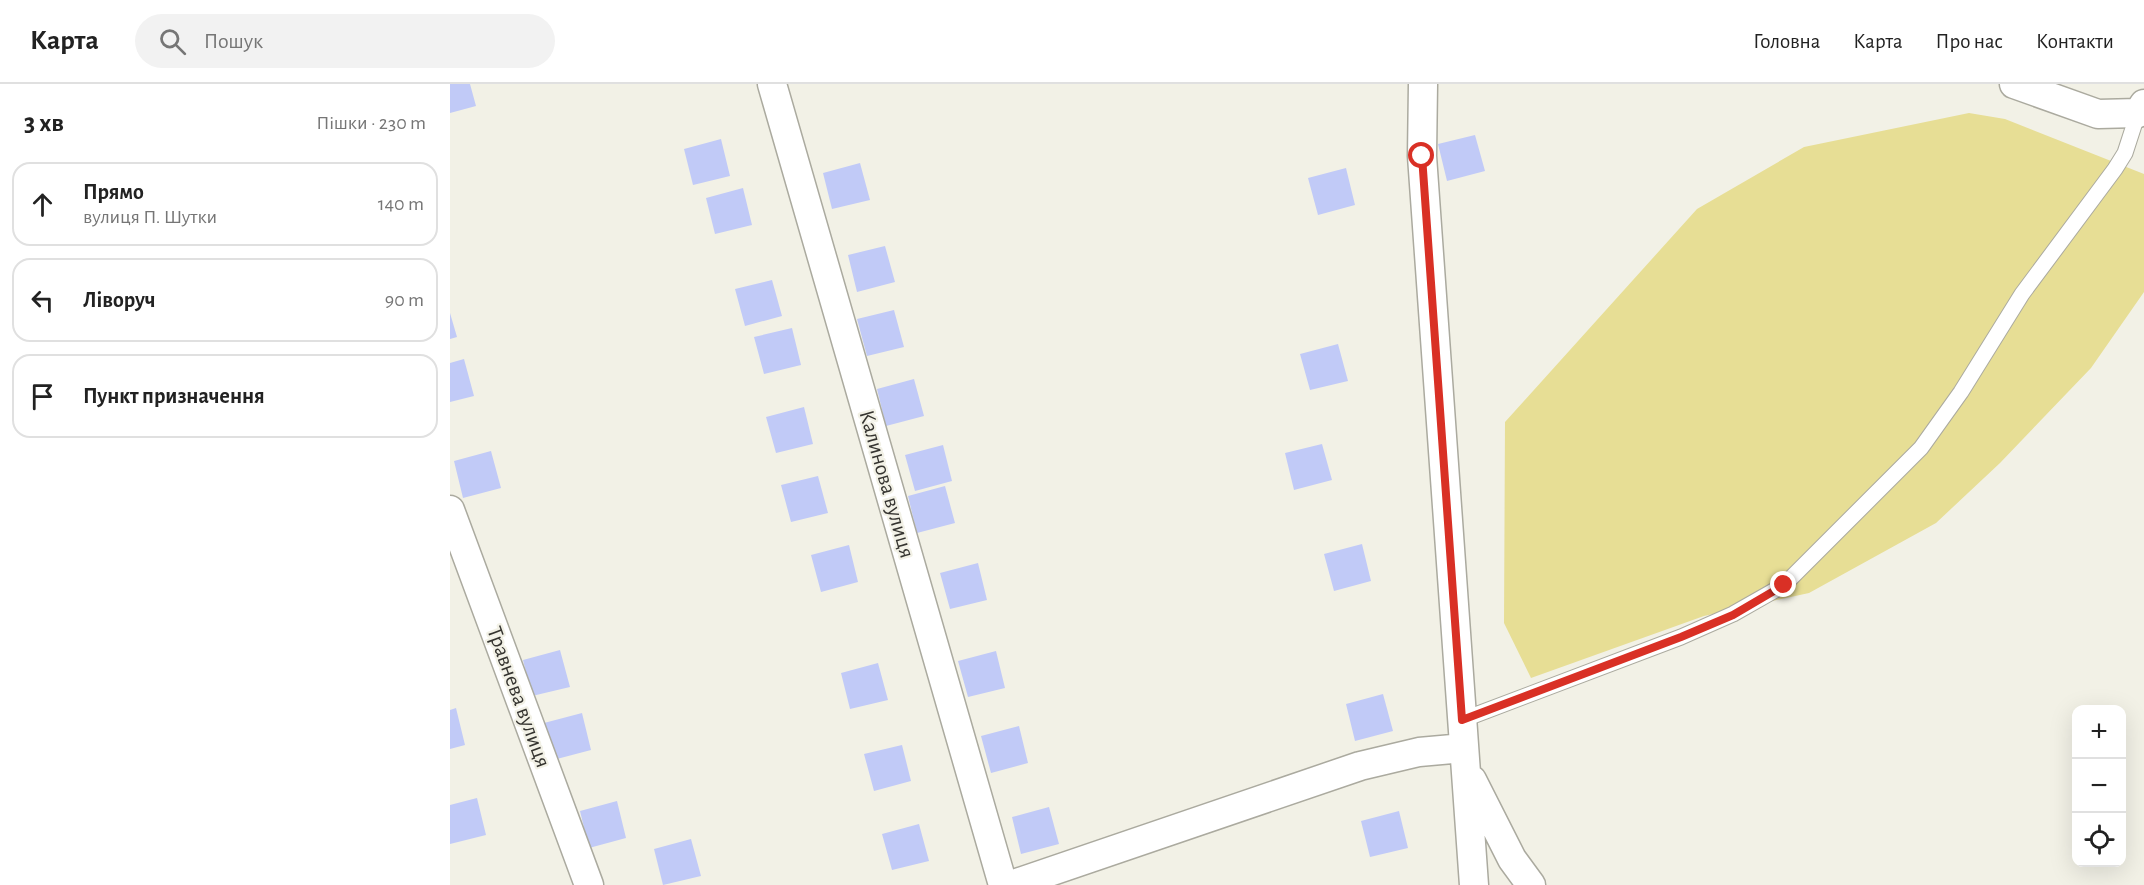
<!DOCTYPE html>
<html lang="uk">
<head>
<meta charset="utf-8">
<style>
  body { margin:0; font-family:"Alegreya Sans",sans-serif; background:#f2f2f2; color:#222 }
  .controls { position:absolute; right:18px; bottom:18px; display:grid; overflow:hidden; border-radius:12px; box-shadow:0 6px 24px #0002 }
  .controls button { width:54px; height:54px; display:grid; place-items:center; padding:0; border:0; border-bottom:2px solid #e0e0e0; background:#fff; color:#222; font:30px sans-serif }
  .stop { position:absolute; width:18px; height:18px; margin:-14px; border:4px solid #d93025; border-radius:50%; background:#fff }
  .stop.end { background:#d93025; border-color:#fff; box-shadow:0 2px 6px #0008 }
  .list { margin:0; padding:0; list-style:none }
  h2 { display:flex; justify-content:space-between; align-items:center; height:78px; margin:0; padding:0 24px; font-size:26px }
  h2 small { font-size:20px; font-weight:400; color:#767676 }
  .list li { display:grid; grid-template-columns:39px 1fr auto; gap:18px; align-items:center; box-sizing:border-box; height:84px; margin:0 12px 12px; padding:0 12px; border:2px solid #e0e0e0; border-radius:18px }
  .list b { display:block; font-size:22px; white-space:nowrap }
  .list p { margin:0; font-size:20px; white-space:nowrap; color:#767676 }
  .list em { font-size:20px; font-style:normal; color:#767676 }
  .icon { flex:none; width:33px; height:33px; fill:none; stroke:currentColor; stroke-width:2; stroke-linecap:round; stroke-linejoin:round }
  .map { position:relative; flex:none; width:1694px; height:801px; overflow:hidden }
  header { display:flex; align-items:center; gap:36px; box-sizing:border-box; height:84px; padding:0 30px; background:#fff; border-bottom:2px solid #e0e0e0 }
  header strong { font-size:28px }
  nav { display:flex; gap:33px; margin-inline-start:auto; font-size:21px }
  .search { width:420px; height:54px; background:#f2f2f2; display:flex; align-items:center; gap:15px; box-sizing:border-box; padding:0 21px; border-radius:33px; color:#767676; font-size:22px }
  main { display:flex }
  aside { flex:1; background:#fff }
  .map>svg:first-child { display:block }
  .green { fill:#e7de95 }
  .building { fill:#c1caf7 }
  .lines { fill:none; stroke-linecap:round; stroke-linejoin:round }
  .lane-casing { stroke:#abaa9f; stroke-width:17 }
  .street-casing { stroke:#abaa9f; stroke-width:31 }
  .lane { stroke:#fff; stroke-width:15 }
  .street { stroke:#fff; stroke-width:28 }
  .route { stroke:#d93025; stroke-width:8 }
  .labels { text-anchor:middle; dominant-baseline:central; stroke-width:4.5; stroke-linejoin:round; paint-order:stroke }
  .street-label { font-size:22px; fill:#353430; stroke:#f2f1e6 }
</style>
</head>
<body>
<header>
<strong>Карта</strong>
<div class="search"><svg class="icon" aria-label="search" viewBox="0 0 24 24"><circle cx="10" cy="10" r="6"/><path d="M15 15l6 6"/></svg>Пошук</div>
<nav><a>Головна</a><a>Карта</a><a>Про нас</a><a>Контакти</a></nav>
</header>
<main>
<aside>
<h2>3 хв<small>Пішки · 230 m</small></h2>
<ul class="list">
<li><svg class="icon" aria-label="ahead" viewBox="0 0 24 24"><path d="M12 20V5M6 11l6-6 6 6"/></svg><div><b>Прямо</b><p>вулиця П. Шутки</p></div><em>140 m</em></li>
<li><svg class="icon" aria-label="left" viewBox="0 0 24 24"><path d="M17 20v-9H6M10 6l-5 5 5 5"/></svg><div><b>Ліворуч</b></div><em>90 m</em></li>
<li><svg class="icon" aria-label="arrive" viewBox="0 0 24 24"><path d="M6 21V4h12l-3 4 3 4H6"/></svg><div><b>Пункт призначення</b></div></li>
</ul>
</aside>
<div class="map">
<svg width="1694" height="801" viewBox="0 0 1694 801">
  <rect width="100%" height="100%" fill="#f2f1e6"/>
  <!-- green -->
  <path class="green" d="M1519,29L1555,35L1694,90V208L1641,284L1550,379L1486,439L1359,509L1254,532L1081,594L1054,539L1055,338L1247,125L1354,63Z"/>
  <!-- building -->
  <path class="building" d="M0,0H20L26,22L0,29Z
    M1025,51L1035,87L997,97L988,60Z
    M271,55L280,92L243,101L234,65Z
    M410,79L420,116L382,125L373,89Z
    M896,84L905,121L868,131L858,94Z
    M293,104L302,141L265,150L256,114Z
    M435,162L445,198L407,208L398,171Z
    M322,196L332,232L295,242L285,205Z
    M444,226L454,263L417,272L407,235Z
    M0,229L7,253L0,255Z
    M342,244L351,281L314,290L304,253Z
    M888,260L898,297L860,306L850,270Z
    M14,275L24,312L0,318V279Z
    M464,295L474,332L436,342L427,305Z
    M354,323L363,360L326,369L316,333Z
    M872,360L882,396L844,406L835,369Z
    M493,361L502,397L465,407L455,371Z
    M41,367L51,404L13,414L4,377Z
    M368,392L378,429L341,438L331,401Z
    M495,402L505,439L467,449L458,412Z
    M912,460L921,497L884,507L874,470Z
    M399,461L408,498L371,508L361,471Z
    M528,479L537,516L500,525L490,489Z
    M110,566L120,603L82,612L73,576Z
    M546,567L555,604L518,613L508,577Z
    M428,579L438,616L400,625L391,589Z
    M933,610L943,647L905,657L896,620Z
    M6,624L15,661L0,665V626Z
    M132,629L141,666L103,676L94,639Z
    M569,642L578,679L541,689L531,652Z
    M452,661L461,697L424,707L414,670Z
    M27,714L36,751L0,760V721Z
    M167,717L176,754L139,764L130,727Z
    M599,723L609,760L571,770L562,733Z
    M949,727L958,764L920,773L911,737Z
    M469,740L479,777L442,786L432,750Z
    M241,755L251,792L213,801L204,765Z"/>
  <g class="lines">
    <defs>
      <path id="lane" d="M1012,636L1231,553L1283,530L1334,501L1471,364L1511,308L1572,210L1665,85L1675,69L1688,29"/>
      <path id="street" d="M322,0L553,801
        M973,0L972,72L1024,801
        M1564,0L1648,30L1688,29L1694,20
        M0,426L139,801
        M1022,696L1062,775L1081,801
        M561,801L910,682L969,668L1014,664"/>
    </defs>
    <!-- lane casing -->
    <use href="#lane" class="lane-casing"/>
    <!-- street casing -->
    <use href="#street" class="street-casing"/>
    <!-- lane -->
    <use href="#lane" class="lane"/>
    <!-- street -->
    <use href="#street" class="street"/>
  </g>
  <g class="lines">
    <!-- route -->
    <path class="route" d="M972,72L1012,636L1231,553L1283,531L1334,501"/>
  </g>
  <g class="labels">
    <!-- street labels -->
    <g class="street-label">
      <text transform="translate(437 400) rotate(74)">Калинова вулиця</text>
      <text transform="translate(69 613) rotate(70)">Травнева вулиця</text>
    </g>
  </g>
</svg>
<div class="controls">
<button>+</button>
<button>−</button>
<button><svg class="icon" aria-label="locate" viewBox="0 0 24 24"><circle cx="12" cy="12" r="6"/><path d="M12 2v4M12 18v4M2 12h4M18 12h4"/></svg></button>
</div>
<div class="stop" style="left:972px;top:72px"></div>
<div class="stop end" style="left:1334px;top:501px"></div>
</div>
</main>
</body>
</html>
